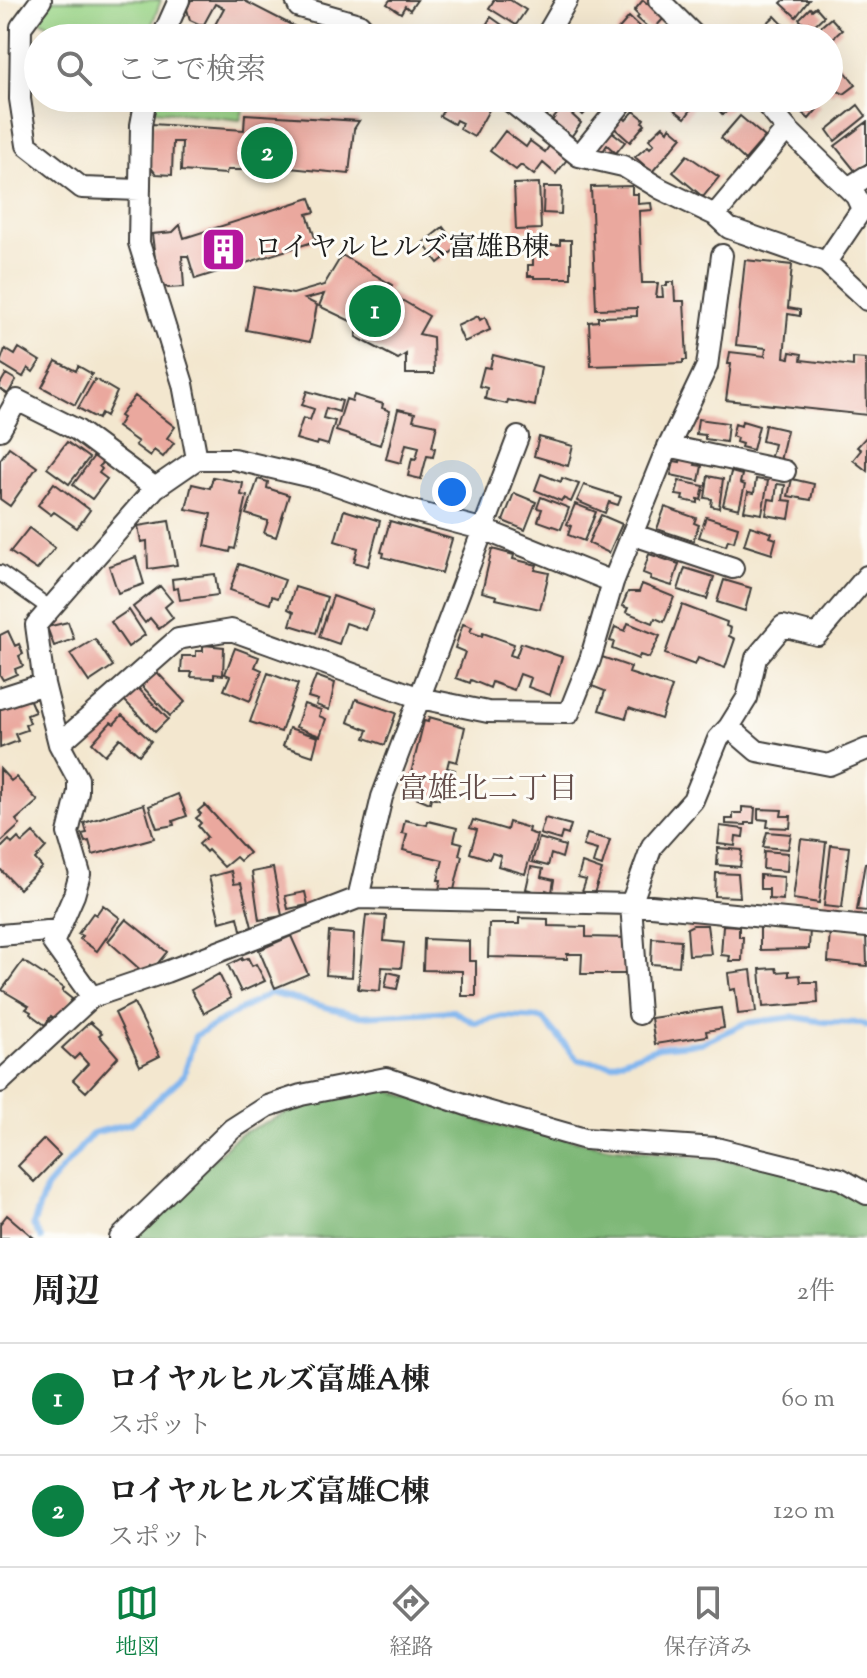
<!DOCTYPE html>
<html lang="ja">
<head>
<meta charset="utf-8">
<style>
  body { margin:0; font-family:"Sorts Mill Goudy","Noto Serif JP",serif; background:#f2f2f2; color:#222 }
  .you { position:absolute; left:452px; top:492px; width:28px; height:28px; margin:-20px; border:6px solid #fff; border-radius:50%; background:#1a73e8; box-shadow:0 0 0 12px #1a73e833 }
  .badge { display:grid; place-items:center; width:52px; height:52px; border-radius:50%; background:#0b8043; color:#fff; font-size:26px; font-weight:700 }
  .pin { position:absolute; translate:-50% -50%; border:4px solid #fff; box-shadow:0 2px 8px #0006 }
  .list { margin:0; padding:0; list-style:none }
  h2 { display:flex; justify-content:space-between; align-items:center; height:104px; margin:0; padding:0 32px; font-size:34px }
  h2 small { font-size:26px; font-weight:400; color:#767676 }
  .list li { display:grid; grid-template-columns:52px 1fr auto; gap:24px; align-items:center; box-sizing:border-box; height:112px; padding:0 32px; border-top:2px solid #e0e0e0 }
  .list b { display:block; font-size:30px; white-space:nowrap }
  .list p { margin:0; font-size:26px; white-space:nowrap; color:#767676 }
  .list em { font-size:26px; font-style:normal; color:#767676 }
  .icon { flex:none; width:44px; height:44px; fill:none; stroke:currentColor; stroke-width:2; stroke-linecap:round; stroke-linejoin:round }
  .map { position:relative; flex:none; width:867px; height:1238px; overflow:hidden }
  .search { position:absolute; background:#fff; box-shadow:0 8px 32px #0002; left:24px; right:24px; top:24px; height:88px; display:flex; align-items:center; gap:20px; box-sizing:border-box; padding:0 28px; border-radius:44px; color:#767676; font-size:30px }
  .sheet { height:328px; background:#fff }
  nav { display:flex; justify-content:space-around; align-items:center; box-sizing:border-box; height:112px; border-top:2px solid #e0e0e0; background:#fff; font-size:22px; color:#767676 }
  nav a { display:grid; justify-items:center; gap:4px }
  nav .on { color:#0b8043 }
  .map>svg:first-child { display:block }
  .green { fill:#9ed78b; stroke:#5d7a54; stroke-width:2 }
  .forest { fill:#7eb877; stroke:#4d6a4a; stroke-width:2 }
  .lines { fill:none; stroke-linecap:round; stroke-linejoin:round }
  .stream { stroke:#80b5ee; stroke-width:6 }
  .building { fill:#eaa89e }
  .pedestrian-casing { stroke:#3c3a37; stroke-width:18 }
  .minor-casing { stroke:#3c3a37; stroke-width:24 }
  .pedestrian { stroke:#fff; stroke-width:14 }
  .minor { stroke:#fff; stroke-width:20 }
  .labels { text-anchor:middle; dominant-baseline:central; stroke-width:6; stroke-linejoin:round; paint-order:stroke }
  .poi-label { font-size:28px; fill:#1c1c1c; stroke:#fdfcf7; text-anchor:start }
  .neighbourhood-label { font-size:30px; fill:#644d4a; stroke:#fdfcf7 }
</style>
</head>
<body>
<div class="map">
<svg width="867" height="1238" viewBox="0 0 867 1238">
  <rect width="100%" height="100%" fill="#fdfcf7"/>
  <filter id="ink" filterUnits="userSpaceOnUse"><feTurbulence type="fractalNoise" baseFrequency=".0125" numOctaves="2"/><feDisplacementMap in="SourceGraphic" scale="16" xChannelSelector="R" yChannelSelector="G"/><feConvolveMatrix kernelMatrix="1 2 1 2 8 2 1 2 1" color-interpolation-filters="sRGB"/></filter>
  <filter id="wash" filterUnits="userSpaceOnUse"><feTurbulence type="fractalNoise" baseFrequency=".006" numOctaves="4" result="noise"/><feDisplacementMap in="SourceGraphic" scale="32" xChannelSelector="R" yChannelSelector="G"/><feGaussianBlur stdDeviation="1.8" result="paint"/><feColorMatrix in="noise" values="0 0 0 0 0 0 0 0 0 0 0 0 0 0 0 0 0 1.4 0 .05"/><feComposite in="paint" operator="in"/></filter>
  <g filter="url(#wash)">
    <rect width="100%" height="100%" fill="#f3e7cf"/>
    <!-- green -->
    <path class="green" d="M51,0H161L147,38H73L38,19Z
      M157,98H247L240,120L154,110Z"/>
    <!-- forest -->
    <path class="forest" d="M362,1087L385,1089L493,1125L609,1147L767,1165L825,1180L867,1202V1238H134L238,1135L302,1106Z"/>
    <g class="lines">
      <!-- stream -->
      <path class="stream" d="M41,1238L33,1225L46,1188L93,1133L132,1123L184,1075L195,1036L270,993L361,1016L453,1011L475,1023L503,1016L542,1018L578,1060L612,1064L659,1047L701,1043L746,1023L794,1017L824,1022L862,1023L867,1026"/>
    </g>
    <g id="blocks">
      <!-- building -->
      <path class="building" d="M191,0H243L317,38H218L210,34L224,8L215,4L203,26L190,20L187,9Z
        M390,0H417L410,10L405,6L401,13L387,4Z
        M494,0H510L526,10L516,25L489,8Z
        M643,0L664,18L652,31L637,18L639,16L634,11Z
        M784,0H809L796,17L781,3Z
        M816,7L824,16L809,30L799,19L810,8L812,10Z
        M775,16L793,35L790,38H768L774,32L766,24Z
        M491,17L505,27L498,38H478Z
        M629,17L651,38H623L616,32Z
        M831,18L842,30L829,42V38H816L812,34Z
        M833,56L856,85L844,94L836,90L831,94L829,90V59Z
        M450,98H488L494,101L474,137L460,129L462,123L456,120L454,124L440,116Z
        M541,98L557,100L544,120L532,111Z
        M571,98H599L583,115L568,101Z
        M677,98H692L696,103L685,118L671,107Z
        M708,98H736L738,100L723,115Z
        M790,98H817L815,101L820,106L809,119L794,106L796,104Z
        M858,105L866,116L835,141L827,130Z
        M561,109L565,112L567,110L581,123L571,137L548,126Z
        M634,111L644,119L642,122L645,124L630,142L613,127L622,116L626,120Z
        M245,114L359,121L354,129L349,174L250,164L242,170H227L226,174L181,171L182,142H173L172,175L156,174L150,166L152,124L244,130Z
        M740,116L765,137L745,160L721,138Z
        M867,122V163L856,172L835,146Z
        M663,126L668,131L670,127L682,137L652,172L635,157L648,146L650,148L654,144L649,139Z
        M505,131L526,147L530,141L545,152L550,145L568,158L556,174L543,163L534,175L521,165L516,170L490,151Z
        M611,131L625,142L616,153L607,145L601,154L591,147Z
        M687,155L719,177L703,197L673,172Z
        M539,183L541,229L516,230L514,184Z
        M632,186V194H638V204L651,203L652,210L639,211L642,283H658L656,297H663L662,286H667V282H674L675,301H684L687,360H683V363L591,366L589,322L598,321V317L637,316V308L596,309L591,187Z
        M544,187H562L561,214L543,213Z
        M310,198L315,212L307,214L316,241L195,279L188,256H182L184,287L168,288L158,282L152,234L173,232L180,225L184,238Z
        M443,227L458,247L438,263L423,243Z
        M560,240H571V278H534V276H528V265H533V245H560Z
        M342,255L392,285L388,292L429,316L419,334L433,337L434,374H406V354L398,359L356,337L359,325L319,306L324,294L305,299L317,305L310,342L246,330L254,287L293,294L324,285Z
        M745,260L792,265L788,308L800,310V316L788,314L784,357L789,358L790,352L802,354L801,360L853,366V358L866,359L867,415L726,400L731,364H728L730,352L765,356L766,348L736,345Z
        M478,316L480,320L485,317L490,330L464,342L457,326Z
        M19,348L40,361L33,372L28,368L23,377L0,363L5,349L15,355Z
        M493,355L541,367L535,406L508,400L507,404L485,399L487,388L479,386L484,367L490,368Z
        M56,361L76,371L78,366L92,374L75,405L42,387Z
        M6,374L16,380L8,394L0,389V384Z
        M95,379L117,392L106,416L101,413L98,419L78,408Z
        M307,391L342,401L339,412L326,408L323,418L335,421L328,445L318,442L317,445L296,439L303,418L310,420L314,409L302,405Z
        M354,395L383,404L382,408L390,411L380,445L336,431L346,399L352,401Z
        M135,396L175,427L167,438L174,443L163,457L154,450L150,456L135,445L138,442L117,427L123,418L120,416Z
        M398,409L415,413L413,420L437,425L432,447L435,448L433,457L427,456L421,479L408,476L412,458L416,459L419,447L406,444L401,463L386,459Z
        M698,419L728,423L726,442L705,439V435L696,434Z
        M742,421L759,426L753,450L741,447L742,444L736,442L737,438L732,436L735,424L741,426Z
        M765,425L787,430L780,461L770,460L774,444L762,441Z
        M867,436V471L853,460L861,450L857,447Z
        M539,437L573,446L568,466L534,456Z
        M67,442L89,458L69,484L47,468Z
        M9,447L37,467L10,506L0,499V460Z
        M94,456L103,462L99,466L102,469L99,473L107,479L92,499L73,485Z
        M681,457L697,460L695,465L702,466L699,481L671,475L674,461L680,462Z
        M731,472L742,475L740,483L745,485L739,509L723,505Z
        M541,474L561,482L562,478L579,484L571,502L563,498L561,501L535,490Z
        M708,476L723,479L719,508L711,506L712,499L705,498Z
        M213,477L243,483L241,495L247,496L235,549L231,548L230,552L205,546L211,514L186,509L192,484L210,488Z
        M258,479L268,482L267,488L289,495L276,537L264,533L268,521L246,514Z
        M756,479L768,481L762,514L744,511L748,492L754,493Z
        M792,479L814,484L811,500L788,496Z
        M679,481L704,486L701,500L698,499V503L682,500L683,496L676,495Z
        M54,483L90,510L77,528L54,512L51,515L38,505Z
        M777,484L785,485L783,500L792,501L789,519L766,515L769,499L775,500Z
        M584,485L621,497L618,505L609,502L605,513L577,501Z
        M514,493L536,502L525,530L503,521Z
        M541,497L569,508L561,529L538,521L542,509L537,508Z
        M575,504L596,512L584,541L568,535L571,526L567,524Z
        M665,507L696,518L694,523L699,525L693,541L657,529Z
        M344,510L380,521L368,566L354,562L358,548L335,541Z
        M601,515L622,524L609,553L588,543Z
        M706,517L738,527L734,542L728,540L726,546L699,537Z
        M169,521L177,565L148,569L147,541L141,542L138,526Z
        M390,521L452,539L442,573L383,557L384,553L381,552Z
        M750,526L772,533L770,537L776,539L772,554L744,545Z
        M29,528L55,548L37,570L10,552Z
        M492,549L514,555L513,559L537,565L535,570L549,573L540,609L496,599L497,596L482,592Z
        M649,554L679,564L672,586L650,579L651,576L643,573Z
        M136,557L144,584L118,593L109,566Z
        M239,564L285,580L278,598L272,596L270,604L230,590Z
        M685,568L714,577L707,599L678,590Z
        M215,574L218,595L180,600L178,588L173,589L172,579Z
        M724,580L751,588L745,611L717,602Z
        M642,584L674,597L664,622L655,618L653,623L626,612L628,608L622,606L628,592H639Z
        M160,586L172,601L165,607L173,618L159,629L150,618L145,623L133,607Z
        M295,587L327,597L316,633L290,625L294,612L288,609Z
        M333,596L373,610L366,630L346,623L339,644L319,637Z
        M682,605L727,622L726,626L731,628L729,636L735,639L725,668L698,658L695,665L665,654Z
        M129,610L145,635L128,647L111,622Z
        M68,622L74,639L54,646L47,627Z
        M628,623L660,636L649,658L640,655L638,659L612,649L614,642L610,641L615,627L625,631Z
        M463,624L472,627L470,632L482,636L483,633L514,644L510,655L516,657L521,643L562,657L550,695L528,687L531,678L520,674L514,690L492,682L490,688L471,680L470,683L456,678L465,652L455,648Z
        M8,631L15,646L19,644L23,654L19,656L23,666L15,669L17,674L3,680L0,675V635Z
        M95,639L113,666L89,682L70,654Z
        M203,645L224,647L223,675L214,674V678L191,677L192,672H181L182,656H196V651H203Z
        M235,648L259,657L255,667L262,670L250,701L224,690L230,676L225,674Z
        M602,657L631,667L629,673L672,687L661,719L629,708L626,718L599,710L605,691L592,686Z
        M156,671L185,702L170,716L141,685Z
        M268,673L298,684L281,732L250,722Z
        M316,676L335,683L329,710L316,705L318,700L308,697Z
        M137,687L168,719L155,732L124,700Z
        M28,696L35,712L27,715L30,723L25,725L27,730L15,734L18,741L0,748V706Z
        M356,699L396,713L385,745L365,738L368,730L348,722Z
        M304,704L321,710L319,716L326,719L320,736L296,727Z
        M122,715L151,741L139,755L120,738L105,755L92,743L111,722L114,724Z
        M429,717L465,727L457,762L449,760L447,768L455,770L448,797L440,794L439,799L431,797L430,803L406,793L424,721L428,722Z
        M289,728L318,737L313,756L283,746Z
        M0,769L11,781L16,777L38,801L16,820L20,825L0,843Z
        M178,794L187,816L173,821L174,825L157,828L149,806Z
        M144,804L154,838L93,855L89,841L85,842L82,834L87,833L84,823Z
        M205,805L249,853L240,861L236,857L224,867L208,850L206,852L199,844L207,837L198,826L201,823L196,818L201,814L198,811Z
        M742,807L755,808L754,823H746V825L726,824V819H733V813H742Z
        M758,809L782,810L781,816H791L790,828L767,827L768,820L758,819Z
        M545,818L571,825L568,835L562,833L560,840L540,834Z
        M405,820L427,825L428,821L457,828L454,841L462,843L459,855L462,856L453,894L439,890L441,880H438L443,860L403,850L407,834L402,833Z
        M473,820L507,830L509,822L529,828L528,832L537,835L525,874L498,866L501,856L492,853L489,859L470,853L477,830L470,828Z
        M720,826L744,829L743,837L736,836L735,846L718,844Z
        M767,832L791,834L788,849L763,847Z
        M33,833L46,847L35,859L42,867L19,889L0,869V849L9,840L12,844L18,838L22,843Z
        M587,834L610,840L602,866L593,863L597,850L583,846Z
        M539,838L565,846L562,858L551,854L548,866L532,862Z
        M801,839L826,842L819,903L793,899Z
        M831,845L849,847L842,908L824,906Z
        M718,848L742,850L740,867L717,865Z
        M764,851L788,853L787,871L763,869Z
        M582,863L602,870L593,896L582,892L586,880L578,878Z
        M865,863H867V911L857,910Z
        M531,867L543,869L541,877L554,880L552,892L546,890L545,894L526,889Z
        M273,868L282,916L259,920L252,872Z
        M231,871L234,884L241,883L252,927L241,930L238,917L220,922L209,877Z
        M716,873L738,874L740,897L715,896Z
        M760,875L784,877L783,900L769,899V889H760Z
        M305,892L308,905L288,909L285,896Z
        M103,905L120,918L97,951L80,939L82,936L78,934L93,913L96,915Z
        M366,915L386,916L384,941L404,943L401,968L382,967L380,991L358,989Z
        M519,918L548,919V926L586,927V937L628,938L627,974H581L582,954H567V959L488,957L489,924H519Z
        M126,919L167,952L154,968L150,965L144,973L108,941Z
        M693,925H707L711,954L689,955L687,928Z
        M723,925L739,926V937H743L742,961H729L730,956L721,955Z
        M760,926L810,928L809,949L760,950Z
        M830,930L866,933L867,966L828,962Z
        M329,932L354,934L352,977L326,975Z
        M291,936L308,974L275,988L259,950Z
        M652,938L681,940L679,966L651,964Z
        M424,939L469,941V961H476V996H462V971L423,970Z
        M242,958V960L248,958L252,966L256,964L265,981L241,992L228,965Z
        M23,961L64,988L62,991L72,999L57,1020L51,1016L45,1025L30,1014L31,1012L26,1009L29,1006L2,990Z
        M776,968L777,972L789,971V976L800,975L801,982H817L818,1003L763,1007L760,969Z
        M751,970L756,1012L738,1014L735,989L730,990L728,973Z
        M388,972L400,975L397,989L385,987Z
        M219,974L231,998L204,1013L191,990Z
        M134,1003L160,1056L140,1066L115,1013Z
        M721,1008L724,1028L706,1031L707,1036L655,1044L651,1018Z
        M90,1022L102,1033L99,1035L118,1057L86,1092L73,1080L88,1064L79,1054L74,1059L62,1048Z
        M44,1139L60,1155L34,1182L18,1166Z
        M7,1215L34,1238H0V1224Z"/>
    </g>
  </g>
  <g filter="url(#ink)">
    <use href="#blocks" fill-opacity="0" stroke="#3c3a37" stroke-width="2"/>
    <g class="lines">
      <defs>
        <path id="pedestrian" d="M0,573L51,609"/>
        <path id="minor" d="M41,0L21,27L20,99L27,145L82,188L140,190
          M296,0L299,7L359,24L372,38
          M659,0L697,38
          M162,38L179,0
          M545,38L567,0
          M146,98L141,125L139,243L183,384L197,459
          M506,98L579,156L623,166L661,189L715,215L729,228L826,262L867,300
          M761,98L787,129L856,196L862,209L826,262
          M579,156L626,98
          M848,188L867,176
          M715,215L787,129
          M0,430L17,400L77,430L155,488
          M668,446L785,471
          M634,535L733,568
          M0,698L44,684
          M729,727L757,751L829,765L867,749
          M59,744L178,639L231,630L420,698L488,712L569,713L590,660L613,582L662,460L707,366L722,255
          M358,898L382,797L518,437
          M0,935L59,930
          M92,997L53,943L74,895L80,874L68,833L78,792V779L59,744L44,684L36,625L155,488L197,459H233L320,479L405,509L485,530L613,582
          M639,1014L631,904L652,846L693,800L718,739L729,727L747,698L756,658L783,626L817,635L867,576
          M0,1082L92,997L166,972L358,898L631,904L867,927
          M120,1238L232,1129L268,1106L301,1095L386,1078L473,1107L585,1139L716,1148L841,1179L867,1194"/>
      </defs>
      <!-- pedestrian casing -->
      <use href="#pedestrian" class="pedestrian-casing"/>
      <!-- minor casing -->
      <use href="#minor" class="minor-casing"/>
      <!-- pedestrian -->
      <use href="#pedestrian" class="pedestrian"/>
      <!-- minor -->
      <use href="#minor" class="minor"/>
    </g>
  </g>
  <!-- icons -->
  <defs>
    <symbol id="building-square" viewBox="-11 -11 22 22"><rect x="-9" y="-9" width="18" height="18" rx="4" fill="#b5179e" stroke="#fdfcf7"/><path d="M-4-6H4V6H1V3H-1V6H-4ZM-2.5-4.3h1.7v1.8h-1.7ZM.8-4.3h1.7v1.8H.8ZM-2.5-1h1.7V.8h-1.7ZM.8-1h1.7V.8H.8Z" fill="#fff"/></symbol>
  </defs>
  <g fill-rule="evenodd">
    <use href="#building-square" x="198" y="224" width="51" height="51"/>
  </g>
  <g class="labels">
    <!-- poi labels -->
    <g class="poi-label">
      <text x="254" y="249">ロイヤルヒルズ富雄B棟</text>
    </g>
    <!-- neighbourhood labels -->
    <g class="neighbourhood-label">
      <text x="488" y="790">富雄北二丁目</text>
    </g>
  </g>
</svg>
<div class="you"></div>
<div class="pin badge" style="left:375px;top:311px">1</div>
<div class="pin badge" style="left:267px;top:153px">2</div>
<div class="search"><svg class="icon" aria-label="search" viewBox="0 0 24 24"><circle cx="10" cy="10" r="6"/><path d="M15 15l6 6"/></svg>ここで検索</div>
</div>
<section class="sheet">
<h2>周辺<small>2件</small></h2>
<ul class="list">
<li><span class="badge">1</span><div><b>ロイヤルヒルズ富雄A棟</b><p>スポット</p></div><em>60 m</em></li>
<li><span class="badge">2</span><div><b>ロイヤルヒルズ富雄C棟</b><p>スポット</p></div><em>120 m</em></li>
</ul>
</section>
<nav>
<a class="on"><svg class="icon" aria-label="map" viewBox="0 0 24 24"><path d="M3 6l6-2 6 2 6-2v14l-6 2-6-2-6 2zM9 4v14M15 6v14"/></svg>地図</a>
<a><svg class="icon" aria-label="directions" viewBox="0 0 24 24"><path d="M12 3l9 9-9 9-9-9zM9 14v-3h6M13 9l2 2-2 2"/></svg>経路</a>
<a><svg class="icon" aria-label="saved" viewBox="0 0 24 24"><path d="M7 4h10v16l-5-4-5 4z"/></svg>保存済み</a>
</nav>
</body>
</html>
